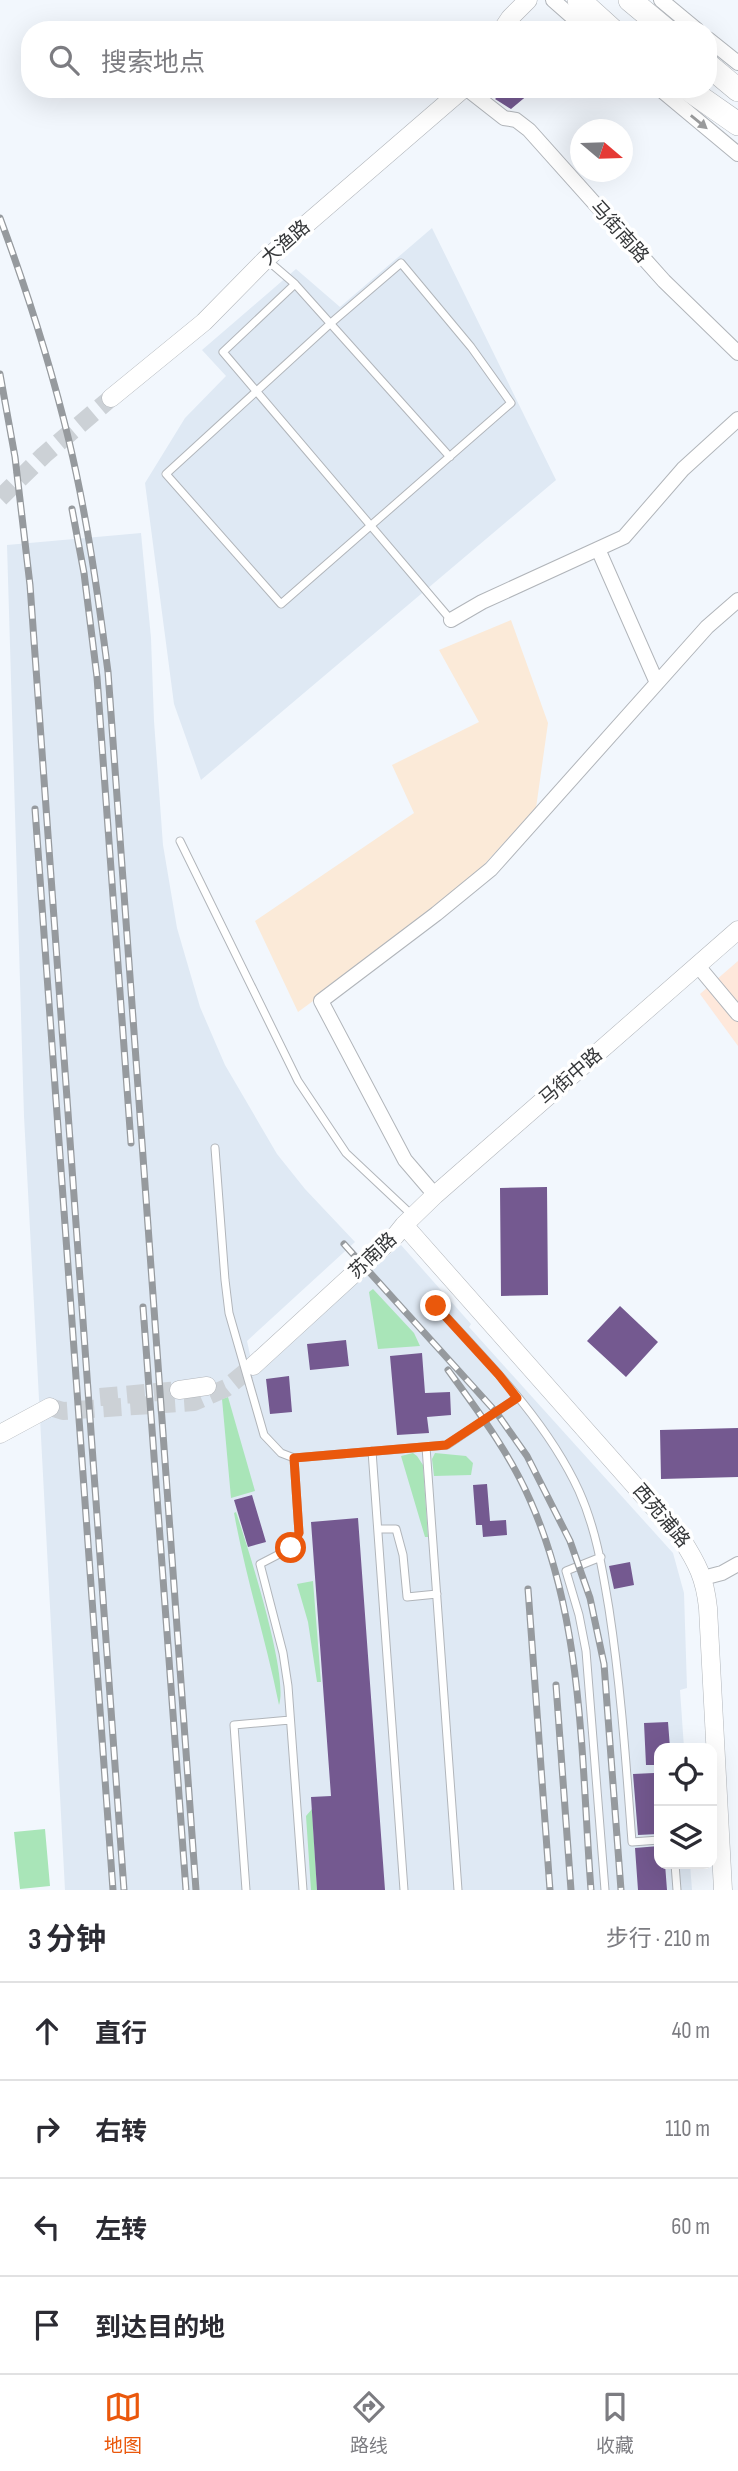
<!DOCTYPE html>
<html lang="zh">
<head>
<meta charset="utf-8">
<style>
  body { margin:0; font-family:"Sofia Sans Condensed","Noto Sans SC",sans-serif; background:#f2f2f3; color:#2b2b33 }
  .controls { position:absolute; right:21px; bottom:21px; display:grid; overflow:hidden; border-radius:14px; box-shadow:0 7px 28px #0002 }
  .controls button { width:63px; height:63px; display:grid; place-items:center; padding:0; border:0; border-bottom:2px solid #e1e1e2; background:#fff; color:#2b2b33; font:35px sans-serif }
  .compass { position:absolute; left:570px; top:119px; width:63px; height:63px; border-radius:50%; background:#fff; box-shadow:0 7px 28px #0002; rotate:109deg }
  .stop { position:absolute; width:21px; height:21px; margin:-16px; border:5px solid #ea580c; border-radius:50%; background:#fff }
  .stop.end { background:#ea580c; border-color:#fff; box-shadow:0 2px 7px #0008 }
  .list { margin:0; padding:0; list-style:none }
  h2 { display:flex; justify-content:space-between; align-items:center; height:91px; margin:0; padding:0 28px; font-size:30px }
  h2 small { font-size:23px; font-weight:400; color:#7c7c81 }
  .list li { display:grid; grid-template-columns:46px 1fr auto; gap:21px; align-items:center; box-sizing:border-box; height:98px; padding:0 28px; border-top:2px solid #e1e1e2 }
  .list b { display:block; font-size:26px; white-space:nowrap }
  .list em { font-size:23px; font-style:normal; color:#7c7c81 }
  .icon { flex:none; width:38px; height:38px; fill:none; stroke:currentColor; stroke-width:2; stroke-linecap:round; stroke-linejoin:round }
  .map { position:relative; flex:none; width:738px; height:1890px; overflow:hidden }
  .search { position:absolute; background:#fff; box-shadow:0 7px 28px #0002; left:21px; right:21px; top:21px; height:77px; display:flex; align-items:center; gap:18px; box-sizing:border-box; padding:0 24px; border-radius:28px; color:#7c7c81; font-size:26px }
  .sheet { height:483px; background:#fff }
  nav { display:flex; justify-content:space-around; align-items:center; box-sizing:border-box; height:98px; border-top:2px solid #e1e1e2; background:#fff; font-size:19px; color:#7c7c81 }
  nav a { display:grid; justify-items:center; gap:4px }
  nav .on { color:#ea580c }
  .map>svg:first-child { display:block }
  .built { fill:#dfe9f4 }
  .industrial { fill:#fbead8 }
  .education { fill:#fee8db }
  .green { fill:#a9e5b8 }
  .building { fill:#745990 }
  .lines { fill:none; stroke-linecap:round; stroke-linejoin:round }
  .tertiary-tunnel { stroke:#ccd1d6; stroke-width:18; stroke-dasharray:18 9; stroke-linecap:butt }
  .service-casing { stroke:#b1b5ba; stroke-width:9 }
  .minor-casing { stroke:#b1b5ba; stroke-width:16 }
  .tertiary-casing { stroke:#b1b5ba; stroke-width:19 }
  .primary-casing { stroke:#b1b5ba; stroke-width:24 }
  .service { stroke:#fff; stroke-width:7 }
  .minor { stroke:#fff; stroke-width:14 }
  .tertiary { stroke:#fff; stroke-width:18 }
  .primary { stroke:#fff; stroke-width:23 }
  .rail-casing { stroke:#969a9e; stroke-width:7 }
  .rail { stroke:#fff; stroke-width:4.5; stroke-dasharray:13; stroke-linecap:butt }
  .oneway { fill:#9a9b9c }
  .route { stroke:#ea580c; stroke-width:9 }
  .labels { text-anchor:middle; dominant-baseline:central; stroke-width:7; stroke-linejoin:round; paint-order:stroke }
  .street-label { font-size:19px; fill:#353739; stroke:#fff }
</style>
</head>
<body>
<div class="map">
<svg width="738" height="1890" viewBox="0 0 738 1890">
  <rect width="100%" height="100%" fill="#f2f7fd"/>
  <!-- built -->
  <path class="built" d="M432,228L556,480L201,780L174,704L145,483L185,418L226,376L202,350L296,269L340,307Z
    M141,533L151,638L154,721L163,845L177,928L200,1007L225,1065L277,1154L305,1189L355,1242L247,1341L254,1373L334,1301L401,1245L471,1324L469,1327L673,1553L684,1593L687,1688L680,1690L684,1748H659V1864H690L692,1890H65L24,1116L7,545Z"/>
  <!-- industrial -->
  <path class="industrial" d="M511,620L548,723L536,808L480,869L410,930L298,1012L255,921L414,813L392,765L479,722L439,650Z"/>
  <!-- education -->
  <path class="education" d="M738,961V1046L700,994Z"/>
  <!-- green -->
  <path class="green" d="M373,1289L414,1333L420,1346L378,1349L369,1292Z
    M228,1397L255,1491L231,1498L222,1399Z
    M413,1453L417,1456L423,1465L428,1537H425L401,1456Z
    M435,1453L466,1456L473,1463L471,1475L434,1476L432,1459Z
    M236,1512C248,1548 289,1675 279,1705C266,1640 246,1579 234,1513Z
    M313,1581L321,1682H317L308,1622L297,1584Z
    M312,1809L317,1890H311L306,1816Z
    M45,1829L50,1886L20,1889L14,1832Z"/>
  <!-- building -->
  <path class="building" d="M506,89H535L511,109L495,99Z
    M547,1187L548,1295L501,1296L500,1188Z
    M620,1306L658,1342L626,1377L587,1341Z
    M346,1340L349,1366L310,1370L307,1344Z
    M422,1353L425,1393L450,1392L451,1415L427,1417L429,1433L397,1435L390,1356Z
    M289,1376L292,1412L270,1414L266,1379Z
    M738,1428V1477L661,1479L660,1430Z
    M487,1484L490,1521L506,1520L507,1535L483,1537L482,1525H476L473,1485Z
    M252,1495L266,1542L248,1547L234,1500Z
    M358,1518L385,1890H317L311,1797L331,1796L311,1522Z
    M630,1562L634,1585L614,1589L609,1566Z
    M668,1722L670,1748H659V1765H646L644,1723Z
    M654,1773L658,1834L638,1835L633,1774Z
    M659,1846V1864H665L667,1890H638L635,1848Z"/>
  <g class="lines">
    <!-- tertiary-tunnel -->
    <path class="tertiary-tunnel" d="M0,498L44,455L111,398
      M100,1397L179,1390
      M50,1407L63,1411L194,1402L226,1388L253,1366"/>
    <defs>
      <path id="service" d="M266,259L295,284L450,457
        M401,263L471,347L511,403L281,604L166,474L331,323Z
        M295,284L223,352L451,620
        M180,841L298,1081L346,1153L413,1216
        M215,1148L225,1280L229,1313L264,1435L281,1453L294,1458L447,1445L517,1398
        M436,1306C487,1361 547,1421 579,1491C596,1529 602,1567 609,1609C621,1687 626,1763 632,1842L659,1840
        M426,1447L458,1890
        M372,1451L404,1890
        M294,1458L299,1533L291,1548L260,1564L283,1653L288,1686L303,1890
        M378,1529H396L403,1555L407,1597L437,1594
        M601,1557L566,1571L579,1615L586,1651L605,1890
        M675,1864L677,1890
        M246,1890L234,1725L290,1720"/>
      <path id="minor" d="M553,0L587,30
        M661,0L697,30
        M708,39L738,63
        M467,89L504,118L516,120L529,130L664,281L738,353
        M660,89L738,154
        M598,549L657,683
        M451,620L482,602L624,537L683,469L738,419
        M698,966L738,1014
        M435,1195L405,1160L321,1001L436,914L491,869L707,627L738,600
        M703,1578L722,1573L738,1564"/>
      <path id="tertiary" d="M502,30L510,18L528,0
        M111,398L204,322L266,259L463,89
        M404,1225L681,1538C697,1563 705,1578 708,1608L723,1890
        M253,1366L396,1235L404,1225L435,1195L738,930
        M179,1390L207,1386
        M0,1434L50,1407"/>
      <path id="primary" d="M579,0L612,30
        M630,0L666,30
        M708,65L738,90
        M688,89L738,124"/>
    </defs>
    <!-- service casing -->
    <use href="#service" class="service-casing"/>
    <!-- minor casing -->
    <use href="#minor" class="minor-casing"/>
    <!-- tertiary casing -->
    <use href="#tertiary" class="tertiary-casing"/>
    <!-- primary casing -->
    <use href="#primary" class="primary-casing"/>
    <!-- service -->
    <use href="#service" class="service"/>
    <!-- minor -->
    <use href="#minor" class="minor"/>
    <!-- tertiary -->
    <use href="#tertiary" class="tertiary"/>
    <!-- primary -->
    <use href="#primary" class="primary"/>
    <defs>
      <path id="rail" d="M0,218C27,291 51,366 69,441C87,517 98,594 108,672L196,1890
        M0,374L15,457L30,585L124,1890
        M72,509L84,573L97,677L131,1143
        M35,809L113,1890
        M344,1244L496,1412L527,1456L570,1541L590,1598L604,1664L621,1890
        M143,1307L186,1890
        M448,1370C478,1411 509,1452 530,1500C584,1621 581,1760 591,1890
        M528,1589L550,1890
        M556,1685L571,1890"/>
    </defs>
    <!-- rail casing -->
    <use href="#rail" class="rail-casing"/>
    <!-- rail -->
    <use href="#rail" class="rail"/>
  </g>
  <!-- one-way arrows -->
  <defs><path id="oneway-solid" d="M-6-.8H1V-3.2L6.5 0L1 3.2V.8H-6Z" transform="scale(1.75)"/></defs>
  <use class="oneway" href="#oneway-solid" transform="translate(699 122) rotate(39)"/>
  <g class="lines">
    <!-- route -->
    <path class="route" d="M291,1548L299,1533L294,1458L446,1445L517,1398L499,1375L436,1306"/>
  </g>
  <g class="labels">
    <!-- street labels -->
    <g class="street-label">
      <text transform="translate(619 232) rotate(48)">马街南路</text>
      <text transform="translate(286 243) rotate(-41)">大渔路</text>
      <text transform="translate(571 1077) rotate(-41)">马街中路</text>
      <text transform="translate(373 1256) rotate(-43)">苏南路</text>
      <text transform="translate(661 1516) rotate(50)">西苑浦路</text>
    </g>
  </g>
</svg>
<div class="controls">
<button><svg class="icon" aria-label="locate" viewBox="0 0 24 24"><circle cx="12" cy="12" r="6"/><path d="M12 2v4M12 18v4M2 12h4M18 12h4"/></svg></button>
<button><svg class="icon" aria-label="layers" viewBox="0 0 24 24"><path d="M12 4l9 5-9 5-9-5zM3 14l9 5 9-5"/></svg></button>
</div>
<svg class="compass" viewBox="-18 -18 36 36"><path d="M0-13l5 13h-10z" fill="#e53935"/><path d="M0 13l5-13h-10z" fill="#7c7c81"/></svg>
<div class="stop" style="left:291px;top:1548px"></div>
<div class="stop end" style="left:436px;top:1306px"></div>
<div class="search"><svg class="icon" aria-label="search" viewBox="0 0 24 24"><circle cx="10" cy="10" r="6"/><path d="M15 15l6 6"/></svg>搜索地点</div>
</div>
<section class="sheet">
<h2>3 分钟<small>步行 · 210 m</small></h2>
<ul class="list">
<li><svg class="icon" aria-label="ahead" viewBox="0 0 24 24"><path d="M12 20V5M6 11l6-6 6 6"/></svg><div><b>直行</b></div><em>40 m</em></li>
<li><svg class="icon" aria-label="right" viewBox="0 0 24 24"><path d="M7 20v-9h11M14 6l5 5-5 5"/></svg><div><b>右转</b></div><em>110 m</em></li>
<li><svg class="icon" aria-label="left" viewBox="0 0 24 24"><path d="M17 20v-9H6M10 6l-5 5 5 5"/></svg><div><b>左转</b></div><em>60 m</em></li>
<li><svg class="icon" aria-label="arrive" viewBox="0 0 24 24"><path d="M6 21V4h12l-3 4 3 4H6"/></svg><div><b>到达目的地</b></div></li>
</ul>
</section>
<nav>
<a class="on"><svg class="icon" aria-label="map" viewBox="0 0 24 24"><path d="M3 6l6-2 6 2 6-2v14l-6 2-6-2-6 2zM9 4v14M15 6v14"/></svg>地图</a>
<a><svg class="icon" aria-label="directions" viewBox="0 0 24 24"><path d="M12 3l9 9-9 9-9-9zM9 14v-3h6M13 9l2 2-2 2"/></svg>路线</a>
<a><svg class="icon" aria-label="saved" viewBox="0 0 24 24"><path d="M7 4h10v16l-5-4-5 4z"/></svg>收藏</a>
</nav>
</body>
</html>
